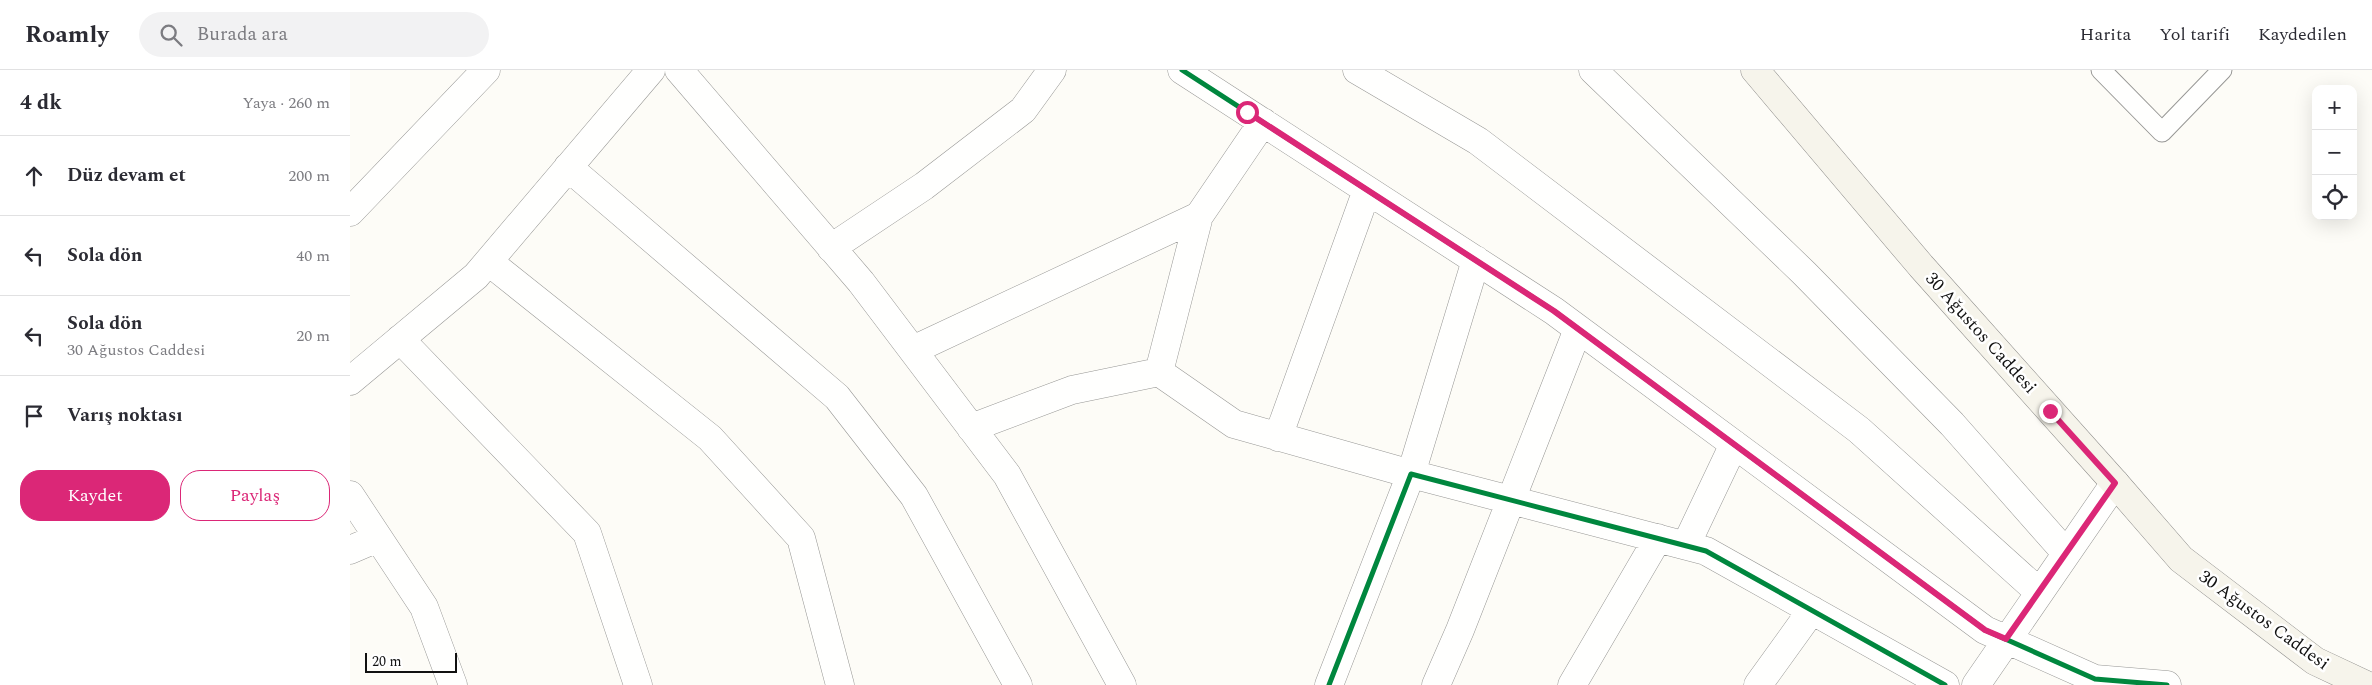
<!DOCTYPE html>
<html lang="tr">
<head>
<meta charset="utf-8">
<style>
  body { margin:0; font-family:Spectral,serif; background:#f2f2f3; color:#2b2b33 }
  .controls { position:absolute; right:15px; top:15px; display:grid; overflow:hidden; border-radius:10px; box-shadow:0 5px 20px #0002 }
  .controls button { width:45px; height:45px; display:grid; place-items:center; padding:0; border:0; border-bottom:1px solid #e1e1e2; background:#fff; color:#2b2b33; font:25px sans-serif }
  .scale { position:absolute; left:15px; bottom:12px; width:92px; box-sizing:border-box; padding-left:5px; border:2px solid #111; border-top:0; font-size:14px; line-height:18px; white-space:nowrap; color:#111; -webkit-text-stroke:4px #fff; paint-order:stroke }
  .stop { position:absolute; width:15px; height:15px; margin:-11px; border:4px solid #db2777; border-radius:50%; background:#fff }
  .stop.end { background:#db2777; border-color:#fff; box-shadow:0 1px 5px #0008 }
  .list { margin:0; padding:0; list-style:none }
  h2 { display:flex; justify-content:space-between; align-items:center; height:65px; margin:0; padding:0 20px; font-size:21px }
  h2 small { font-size:16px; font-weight:400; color:#7c7c81 }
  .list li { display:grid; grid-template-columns:32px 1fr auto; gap:15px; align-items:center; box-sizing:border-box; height:80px; padding:0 20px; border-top:1px solid #e1e1e2 }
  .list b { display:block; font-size:19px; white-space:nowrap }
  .list p { margin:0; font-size:16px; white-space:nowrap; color:#7c7c81 }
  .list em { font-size:16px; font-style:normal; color:#7c7c81 }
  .actions { display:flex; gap:10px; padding:15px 20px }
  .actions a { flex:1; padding:11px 0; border:1px solid #db2777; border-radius:20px; text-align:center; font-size:18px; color:#db2777 }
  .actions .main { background:#db2777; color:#fff }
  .icon { flex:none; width:28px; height:28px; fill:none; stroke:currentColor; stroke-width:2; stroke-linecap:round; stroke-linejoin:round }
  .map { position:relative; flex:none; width:2022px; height:615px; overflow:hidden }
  header { display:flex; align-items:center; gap:30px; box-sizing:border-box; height:70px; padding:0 25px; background:#fff; border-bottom:1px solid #e1e1e2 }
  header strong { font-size:24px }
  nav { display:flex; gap:28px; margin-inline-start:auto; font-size:18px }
  .search { width:350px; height:45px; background:#f2f2f3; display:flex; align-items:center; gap:12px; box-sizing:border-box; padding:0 18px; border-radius:28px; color:#7c7c81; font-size:19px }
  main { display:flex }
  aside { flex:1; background:#fff }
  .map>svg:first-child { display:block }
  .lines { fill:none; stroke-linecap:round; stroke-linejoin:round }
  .lane-casing { stroke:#979795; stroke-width:21 }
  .street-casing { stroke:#979795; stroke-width:29 }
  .secondary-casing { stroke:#8e8d8b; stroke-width:29 }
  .lane { stroke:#fffffe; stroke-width:19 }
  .street { stroke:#fffffe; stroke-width:28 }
  .secondary { stroke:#f6f4eb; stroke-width:28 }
  .cycleway-casing { stroke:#fff; stroke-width:8 }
  .cycleway { stroke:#00873e; stroke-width:5 }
  .route { stroke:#db2777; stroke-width:6 }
  .labels { text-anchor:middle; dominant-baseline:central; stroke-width:5; stroke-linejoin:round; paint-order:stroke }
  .street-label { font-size:18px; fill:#111; stroke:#fff }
</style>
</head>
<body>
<header>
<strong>Roamly</strong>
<div class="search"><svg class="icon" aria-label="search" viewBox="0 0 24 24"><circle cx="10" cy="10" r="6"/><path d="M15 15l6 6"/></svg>Burada ara</div>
<nav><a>Harita</a><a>Yol tarifi</a><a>Kaydedilen</a></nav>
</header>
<main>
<aside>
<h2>4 dk<small>Yaya · 260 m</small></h2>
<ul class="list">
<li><svg class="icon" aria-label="ahead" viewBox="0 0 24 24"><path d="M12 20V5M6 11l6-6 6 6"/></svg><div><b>Düz devam et</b></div><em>200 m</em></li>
<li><svg class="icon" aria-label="left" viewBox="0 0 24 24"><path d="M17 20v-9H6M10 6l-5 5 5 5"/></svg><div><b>Sola dön</b></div><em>40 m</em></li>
<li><svg class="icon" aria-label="left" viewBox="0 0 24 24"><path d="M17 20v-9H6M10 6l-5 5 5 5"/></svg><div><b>Sola dön</b><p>30 Ağustos Caddesi</p></div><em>20 m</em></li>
<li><svg class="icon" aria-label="arrive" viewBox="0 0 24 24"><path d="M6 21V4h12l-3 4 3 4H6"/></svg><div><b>Varış noktası</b></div></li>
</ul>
<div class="actions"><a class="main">Kaydet</a><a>Paylaş</a></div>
</aside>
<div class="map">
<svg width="2022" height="615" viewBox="0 0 2022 615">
  <rect width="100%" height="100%" fill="#fdfcf7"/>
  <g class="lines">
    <defs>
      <path id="lane" d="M1751,0L1812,62L1872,0"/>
      <path id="street" d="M329,0L511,212L657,405L772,615
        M832,0L1204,241L1635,560L1745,609L1817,615
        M1007,0L1128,71L1509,360L1689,522
        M1243,0L1454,203L1602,354L1716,483
        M218,97L487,327L564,426L668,615
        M0,142L136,0
        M481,178L574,116L673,40L702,0
        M139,192L360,368L451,468L490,615
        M50,269L237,463L288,615
        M563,280L849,146L913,52
        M809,302L884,354L1061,404L1126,190
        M0,311L126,206L301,0
        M621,358L722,320L809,302L849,146
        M928,367L1017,120
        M0,425L74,537L103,615
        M1336,475L1384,374
        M0,480L28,468
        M979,615L1061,404L1356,481L1595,615
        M1086,615L1110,560L1228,259
        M1222,615L1308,468
        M1408,615L1462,540
        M1626,615L1765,413"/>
      <path id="secondary" d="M1405,0L1571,196L1765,413L1831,489L1965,591L2016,615"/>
    </defs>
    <!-- lane casing -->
    <use href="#lane" class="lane-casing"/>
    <!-- street casing -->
    <use href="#street" class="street-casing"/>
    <!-- secondary casing -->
    <use href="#secondary" class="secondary-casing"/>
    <!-- lane -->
    <use href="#lane" class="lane"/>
    <!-- street -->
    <use href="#street" class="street"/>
    <!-- secondary -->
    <use href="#secondary" class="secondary"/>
    <defs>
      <path id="cycleway" d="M832,0L1204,241L1635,560L1745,609L1817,615
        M979,615L1061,404L1356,481L1595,615"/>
    </defs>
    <!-- cycleway casing -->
    <use href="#cycleway" class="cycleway-casing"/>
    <!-- cycleway -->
    <use href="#cycleway" class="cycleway"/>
  </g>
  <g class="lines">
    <!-- route -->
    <path class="route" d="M897,42L1204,241L1635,560L1656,569L1765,413L1700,341"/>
  </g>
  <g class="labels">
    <!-- street labels -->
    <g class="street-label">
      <text transform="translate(1631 263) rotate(48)">30 Ağustos Caddesi</text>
      <text transform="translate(1914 550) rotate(36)">30 Ağustos Caddesi</text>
    </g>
  </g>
</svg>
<div class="controls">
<button>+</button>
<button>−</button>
<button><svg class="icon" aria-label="locate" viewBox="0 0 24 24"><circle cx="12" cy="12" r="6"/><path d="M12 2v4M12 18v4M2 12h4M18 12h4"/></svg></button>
</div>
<div class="scale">20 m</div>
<div class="stop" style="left:897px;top:42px"></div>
<div class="stop end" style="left:1700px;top:341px"></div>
</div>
</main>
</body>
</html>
